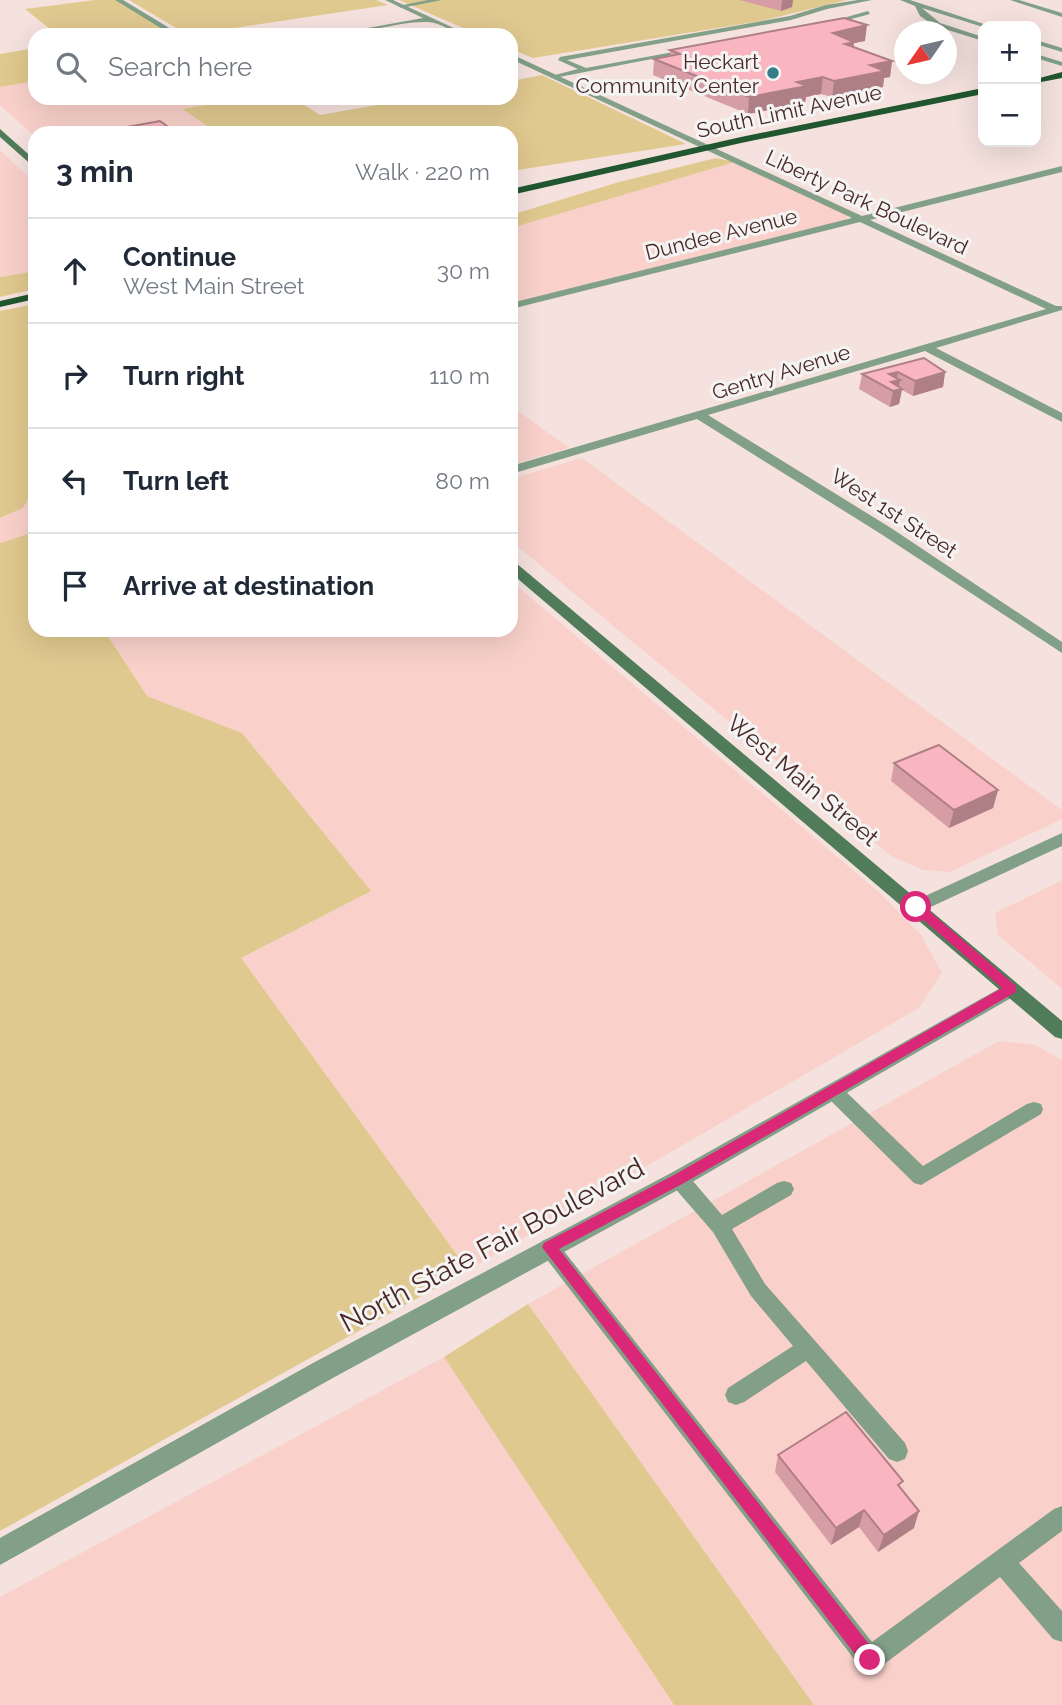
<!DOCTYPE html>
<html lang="en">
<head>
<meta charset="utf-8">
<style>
  body { margin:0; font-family:Raleway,sans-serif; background:#f6f6f7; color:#1f2937 }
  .controls { position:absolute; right:21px; top:21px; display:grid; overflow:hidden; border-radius:14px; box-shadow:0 7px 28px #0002 }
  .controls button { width:63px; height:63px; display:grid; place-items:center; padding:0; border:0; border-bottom:2px solid #e0e1e3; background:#fff; color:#1f2937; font:35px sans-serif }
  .compass { position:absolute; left:894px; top:21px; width:63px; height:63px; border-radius:50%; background:#fff; box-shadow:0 7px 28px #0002; rotate:236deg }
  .stop { position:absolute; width:21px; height:21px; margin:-16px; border:5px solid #db2777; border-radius:50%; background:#fff }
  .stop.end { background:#db2777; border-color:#fff; box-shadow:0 2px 7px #0008 }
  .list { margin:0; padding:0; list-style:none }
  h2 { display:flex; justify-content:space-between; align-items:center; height:91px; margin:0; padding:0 28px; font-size:30px }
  h2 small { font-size:23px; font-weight:400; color:#747a83 }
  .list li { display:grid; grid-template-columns:46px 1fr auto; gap:21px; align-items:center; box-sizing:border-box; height:105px; padding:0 28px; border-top:2px solid #e0e1e3 }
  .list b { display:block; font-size:26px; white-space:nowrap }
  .list p { margin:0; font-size:23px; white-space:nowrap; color:#747a83 }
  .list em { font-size:23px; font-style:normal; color:#747a83 }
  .icon { flex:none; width:38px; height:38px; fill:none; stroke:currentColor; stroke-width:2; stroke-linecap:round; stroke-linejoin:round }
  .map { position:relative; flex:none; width:1062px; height:1705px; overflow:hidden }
  .search { position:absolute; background:#fff; box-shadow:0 7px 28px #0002; left:28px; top:28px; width:490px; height:77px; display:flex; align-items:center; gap:18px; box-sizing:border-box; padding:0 24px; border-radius:21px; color:#747a83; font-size:26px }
  .panel { position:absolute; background:#fff; box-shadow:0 7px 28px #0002; left:28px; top:126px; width:490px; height:511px; border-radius:21px }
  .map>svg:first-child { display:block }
  .built { fill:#f9d1ca }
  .green { fill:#e0c98f }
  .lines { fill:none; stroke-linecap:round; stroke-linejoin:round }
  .service { fill:#829f87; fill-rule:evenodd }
  .minor { fill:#829f87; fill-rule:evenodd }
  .tertiary { fill:#829f87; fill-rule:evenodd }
  .secondary { fill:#517c59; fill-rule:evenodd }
  .trunk { fill:#20572e; fill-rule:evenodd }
  .wall { fill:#d79da5 }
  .shaded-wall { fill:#af7f86 }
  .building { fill:#fab6c0; stroke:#af7f86; stroke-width:2 }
  .route { fill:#db2777 }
  .poi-dot { fill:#367d88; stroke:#f4f4f4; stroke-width:2.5 }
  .labels { text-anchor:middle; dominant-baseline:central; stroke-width:6; stroke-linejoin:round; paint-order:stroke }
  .far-poi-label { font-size:21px; fill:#4c2924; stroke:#f4f4f4; text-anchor:end }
  .far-street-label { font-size:21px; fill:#4c2924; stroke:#f4f4f4 }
  .street-label { font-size:24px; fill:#4c2924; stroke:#f4f4f4 }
  .near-street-label { font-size:28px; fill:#4c2924; stroke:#f4f4f4 }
</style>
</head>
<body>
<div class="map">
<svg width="1062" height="1705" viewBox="0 0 1062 1705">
  <rect width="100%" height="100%" fill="#f5e2de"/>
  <!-- built -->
  <path class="built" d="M35,81V98H248L183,109L218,133H35V137L0,105V87Z
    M0,150L35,183V271L0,277Z
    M735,162L848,216L845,221L511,305V228Z
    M511,406L569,448L511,465Z
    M582,458L1062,810V819L950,872L923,870L891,856L511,541V479Z
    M35,488V532L0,543V518L23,508Z
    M511,581L880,893L921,935L942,973L919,1008L468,1270L240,957L370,891L242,733L147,696L104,630H511Z
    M1062,880V989L998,935L995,913Z
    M999,1041L1035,1045L1062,1060V1705H814L528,1304Z
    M444,1357L674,1705H0V1597Z"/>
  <!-- green -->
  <path class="green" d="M95,0H115L173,35H47L51,30L25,9Z
    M129,0H376L388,5L188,35Z
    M399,0H847L761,21L533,58L511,49V35H479Z
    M35,48V81L0,87V54Z
    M542,75L686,144L511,171V133H218L182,109L248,98H293L320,115L416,98H511V81Z
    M716,158L735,162L511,228V215L619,182Z
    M35,271V289L0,297V277Z
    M35,304V488L23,508L0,518V311Z
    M35,532V630H104L147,696L242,733L371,891L241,958L468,1270L0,1531V543Z
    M528,1304L814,1705H674L444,1357Z"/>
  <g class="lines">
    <!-- service -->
    <path class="service" d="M428,0H442L401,8L398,6Z
      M858,0H872L827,9L791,20L567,60L586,68L690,49L693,51L554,78L551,76L578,69L558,60L560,57L790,16L826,5Z
      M1010,0H1019L1062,13V17Z
      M868,11L870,14L825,26L822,24Z
      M833,1084L840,1086L923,1166L1027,1104L1034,1102L1041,1104L1043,1109L1041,1114L921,1185L914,1183L826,1096L824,1091L826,1086Z
      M679,1171L686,1173L722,1215L777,1183L784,1181L791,1183L794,1189L791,1195L732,1229L765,1284L905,1443L908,1451L905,1459L897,1462L889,1459L806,1361L744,1402L736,1405L728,1402L725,1395L728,1388L793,1346L751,1296L713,1232L672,1185L669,1179L672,1173Z
      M549,1238L556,1241L872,1642L1054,1509L1062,1506V1531L1019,1563L1062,1611V1642L1053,1639L1000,1577L879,1668L870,1671L861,1668L542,1253L539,1247L542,1241Z"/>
    <!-- minor -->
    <path class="minor" d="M115,0H123L181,35H172Z
      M385,0H393L469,35C453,35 442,22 427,22C398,21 362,35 329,35L423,18Z
      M511,54L862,216L1062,166V172L870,220L1056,306H1062V310L936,348L1062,413V422L925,351L708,415L891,528L1062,642V653L881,534L697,419L511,474V466L1046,309L860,222L511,309V303L852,218L511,59Z
      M1011,982L1018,984L1021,989L1018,994L687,1185L331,1379L0,1565V1538L313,1363L671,1173Z"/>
    <!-- tertiary -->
    <path class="tertiary" d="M900,0H910L990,26L983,27L922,8L940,23L983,37V41L935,26L920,16L915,6Z
      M1036,40L1062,48V52L1036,44Z
      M1036,54L1062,62V66L1036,58Z
      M1062,833V846L922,911H910L907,907L910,903Z"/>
    <!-- secondary -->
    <path class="secondary" d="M0,129L35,160V168L0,137Z
      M511,562L516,563L1062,1021V1039L1055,1037L511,573Z"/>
    <!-- trunk -->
    <path class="trunk" d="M1062,72V78L1036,83V79Z
      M983,88V94L741,143L511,195V189L741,137Z
      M35,293V299L0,307V301Z"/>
  </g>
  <!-- wall -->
  <path class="wall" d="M739,0H793L792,7L781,11Z
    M865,41L854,43L853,47L892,61L890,77L884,78L883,87L832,97L821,94L806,97L805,103L748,114L653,75L654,59L670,56V50Z
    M924,358L945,372L943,387L913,396L902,390L899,404L890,407L859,389L862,374Z
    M894,763L998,790L993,808L949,828L891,781Z
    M778,1455L901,1489L914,1528L878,1552L859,1527L831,1545L775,1472Z"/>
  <!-- shaded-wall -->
  <path class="shaded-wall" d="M782,0H793L792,7L781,11Z
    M867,25L865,41L854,43L852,58L833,33Z
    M892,61L890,77L884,78L883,87L832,97L834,81L870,65Z
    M823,77L821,94L806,97L805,103L748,114L749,97L797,82Z
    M898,372L896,381L900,380L898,390L902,389L899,404L890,407L893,391L890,388L887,389L889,374Z
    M945,372L943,387L913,396L915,381Z
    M998,790L993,808L949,828L954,810Z
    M864,1510L859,1527L831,1545L836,1528Z
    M919,1511L914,1528L878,1552L884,1535Z"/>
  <!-- building -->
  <path class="building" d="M844,18L867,25L833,33L854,42L845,44L892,61L870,65L885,71L834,81L823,77L797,82L807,86L749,97L654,59L680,54L670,50Z
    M160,121L175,132L169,133H107L105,131Z
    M924,358L945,372L915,381L898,372L889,374L900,380L891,382L902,389L893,391L862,374Z
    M939,745L998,790L954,810L894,763Z
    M846,1412L903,1481L898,1485L919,1511L884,1535L864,1510L836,1528L778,1455Z"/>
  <!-- route -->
  <path class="route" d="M912,904H921L1016,986V992L684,1183L559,1249L876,1653L879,1660L876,1666L870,1669L864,1666L542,1247L544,1243L674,1175L1002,988L912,910Z"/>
  <!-- markers -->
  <circle class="poi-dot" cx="773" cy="73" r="7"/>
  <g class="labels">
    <!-- far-poi labels -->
    <g class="far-poi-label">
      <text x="759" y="61">Heckart<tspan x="759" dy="24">Community Center</tspan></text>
    </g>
    <!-- far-street labels -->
    <g class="far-street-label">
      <text transform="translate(789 111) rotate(-12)">South Limit Avenue</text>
      <text transform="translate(867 202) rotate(25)">Liberty Park Boulevard</text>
      <text transform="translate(721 234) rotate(-14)">Dundee Avenue</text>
      <text transform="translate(781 372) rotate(-17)">Gentry Avenue</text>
      <text transform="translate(894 513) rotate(33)">West 1st Street</text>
    </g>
    <!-- street labels -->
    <g class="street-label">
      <text transform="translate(803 780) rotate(40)">West Main Street</text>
    </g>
    <!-- near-street labels -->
    <g class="near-street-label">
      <text transform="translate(492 1245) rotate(-28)">North State Fair Boulevard</text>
    </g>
  </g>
</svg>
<div class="controls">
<button>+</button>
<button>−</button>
</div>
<svg class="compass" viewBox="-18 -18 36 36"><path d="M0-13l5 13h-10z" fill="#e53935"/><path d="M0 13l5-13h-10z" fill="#747a83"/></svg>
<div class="stop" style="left:916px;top:907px"></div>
<div class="stop end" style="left:870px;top:1660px"></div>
<div class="search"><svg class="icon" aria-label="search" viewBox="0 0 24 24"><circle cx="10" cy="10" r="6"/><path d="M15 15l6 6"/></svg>Search here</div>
<section class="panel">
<h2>3 min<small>Walk · 220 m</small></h2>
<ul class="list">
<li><svg class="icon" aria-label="ahead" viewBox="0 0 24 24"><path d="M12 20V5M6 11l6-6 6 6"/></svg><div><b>Continue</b><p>West Main Street</p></div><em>30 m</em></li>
<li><svg class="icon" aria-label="right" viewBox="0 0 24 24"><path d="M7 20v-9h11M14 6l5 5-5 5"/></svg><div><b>Turn right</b></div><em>110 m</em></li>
<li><svg class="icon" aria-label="left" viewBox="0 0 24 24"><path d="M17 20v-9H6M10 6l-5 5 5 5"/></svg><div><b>Turn left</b></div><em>80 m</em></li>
<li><svg class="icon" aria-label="arrive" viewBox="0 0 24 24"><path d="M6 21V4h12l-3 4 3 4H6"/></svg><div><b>Arrive at destination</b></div></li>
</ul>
</section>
</div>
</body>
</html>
